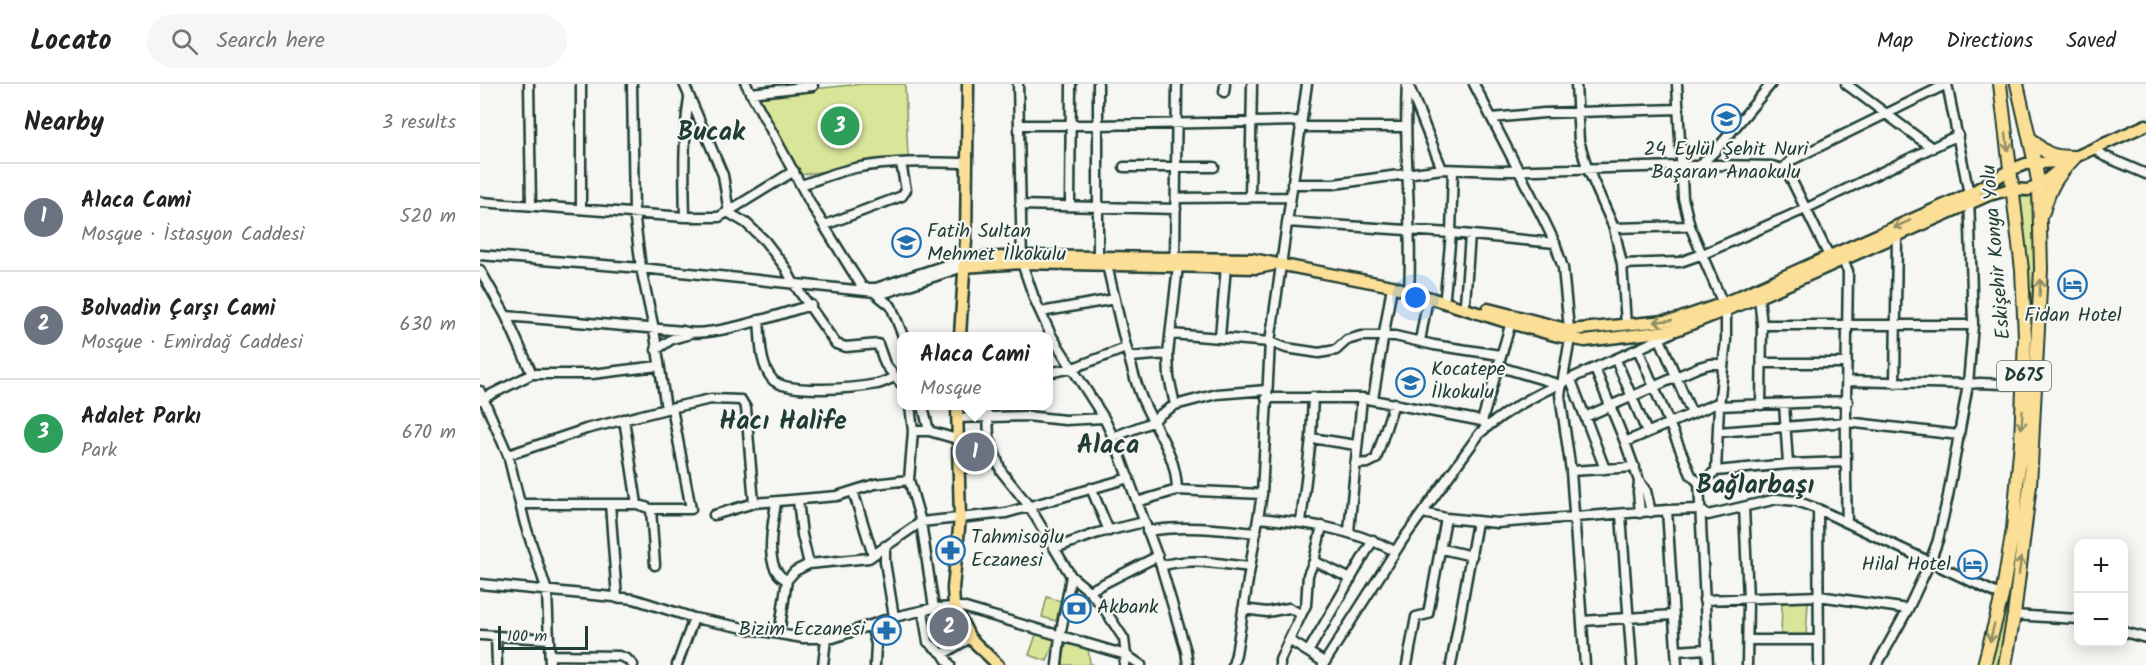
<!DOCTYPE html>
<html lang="en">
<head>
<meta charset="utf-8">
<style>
  body { margin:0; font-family:Kalam,sans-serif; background:#f6f6f6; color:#222 }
  .controls { position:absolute; right:18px; bottom:18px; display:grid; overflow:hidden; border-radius:12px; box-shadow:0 3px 15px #0003 }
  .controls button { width:54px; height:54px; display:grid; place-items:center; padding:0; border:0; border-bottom:2px solid #e0e0e0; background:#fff; color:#222; font:30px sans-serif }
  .scale { position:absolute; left:18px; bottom:15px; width:90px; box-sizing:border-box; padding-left:6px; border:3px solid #1f3d34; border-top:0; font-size:16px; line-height:21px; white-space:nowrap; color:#1f3d34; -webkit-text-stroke:4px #f6f6f2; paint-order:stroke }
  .you { position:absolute; left:936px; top:214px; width:21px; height:21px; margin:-15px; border:4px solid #fff; border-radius:50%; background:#1a73e8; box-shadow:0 0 0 9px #1a73e833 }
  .badge { display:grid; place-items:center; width:39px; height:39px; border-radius:50%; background:#1a73e8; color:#fff; font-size:20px; font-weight:700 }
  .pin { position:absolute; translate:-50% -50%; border:3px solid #fff; box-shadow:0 2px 6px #0006 }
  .popup { position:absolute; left:417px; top:248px; width:156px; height:78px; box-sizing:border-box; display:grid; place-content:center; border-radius:12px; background:#fff; filter:drop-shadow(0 2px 4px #0005); font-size:20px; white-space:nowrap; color:#767676 }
  .popup b { font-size:22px; color:#222 }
  .popup::after { content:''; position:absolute; left:50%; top:100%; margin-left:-12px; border:12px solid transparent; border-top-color:#fff }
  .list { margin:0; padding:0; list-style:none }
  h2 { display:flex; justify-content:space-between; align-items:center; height:78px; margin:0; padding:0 24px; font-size:26px }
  h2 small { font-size:20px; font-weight:400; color:#767676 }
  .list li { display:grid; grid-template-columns:39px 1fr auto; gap:18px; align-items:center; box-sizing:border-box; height:108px; padding:0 24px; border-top:2px solid #e0e0e0 }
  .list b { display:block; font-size:22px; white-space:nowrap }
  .list p { margin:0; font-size:20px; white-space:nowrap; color:#767676 }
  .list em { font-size:20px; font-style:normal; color:#767676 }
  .icon { flex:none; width:33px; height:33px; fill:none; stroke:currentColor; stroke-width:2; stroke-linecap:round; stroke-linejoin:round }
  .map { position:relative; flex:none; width:1666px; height:581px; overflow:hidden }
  header { display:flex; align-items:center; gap:36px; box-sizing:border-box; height:84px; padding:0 30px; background:#fff; border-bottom:2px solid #e0e0e0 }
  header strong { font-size:28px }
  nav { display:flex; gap:33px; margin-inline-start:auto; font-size:21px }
  .search { width:420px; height:54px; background:#f6f6f6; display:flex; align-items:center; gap:15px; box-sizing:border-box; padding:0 21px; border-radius:33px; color:#767676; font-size:22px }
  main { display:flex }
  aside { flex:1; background:#fff }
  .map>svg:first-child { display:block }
  .green { fill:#d9e699; stroke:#7c9266; stroke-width:1.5 }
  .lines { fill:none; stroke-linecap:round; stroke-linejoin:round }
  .minor-casing { stroke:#1f3d34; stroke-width:13 }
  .major-casing { stroke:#1f3d34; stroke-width:15 }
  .highway-casing { stroke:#1f3d34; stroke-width:16 }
  .minor { stroke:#f6f6f2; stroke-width:8 }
  .major { stroke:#fbdf96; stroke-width:10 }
  .highway { stroke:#fbdf96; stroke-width:12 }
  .oneway { stroke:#8d8e65 }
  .labels { text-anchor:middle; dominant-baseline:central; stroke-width:4.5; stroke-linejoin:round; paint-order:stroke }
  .shield { fill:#f6f6f2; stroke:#60746d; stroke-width:1.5 }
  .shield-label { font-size:18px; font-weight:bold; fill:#1f3d34 }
  .poi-label { font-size:20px; fill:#1f3d34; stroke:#f6f6f2; text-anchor:start }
  .street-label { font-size:20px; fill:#1f3d34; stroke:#f6f6f2 }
  .district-label { font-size:26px; font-weight:bold; fill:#1f3d34; stroke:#f6f6f2 }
</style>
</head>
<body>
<header>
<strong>Locato</strong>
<div class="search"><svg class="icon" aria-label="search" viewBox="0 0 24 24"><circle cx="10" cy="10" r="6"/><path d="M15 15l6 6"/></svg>Search here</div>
<nav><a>Map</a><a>Directions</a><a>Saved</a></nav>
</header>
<main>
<aside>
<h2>Nearby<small>3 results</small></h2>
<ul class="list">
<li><span class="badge" style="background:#6b7280">1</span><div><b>Alaca Cami</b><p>Mosque · İstasyon Caddesi</p></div><em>520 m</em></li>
<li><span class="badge" style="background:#6b7280">2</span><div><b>Bolvadin Çarşı Cami</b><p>Mosque · Emirdağ Caddesi</p></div><em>630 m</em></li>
<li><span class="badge" style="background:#2e9e5b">3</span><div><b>Adalet Parkı</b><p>Park</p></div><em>670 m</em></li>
</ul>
</aside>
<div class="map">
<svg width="1666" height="581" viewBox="0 0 1666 581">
  <rect width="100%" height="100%" fill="#f6f6f2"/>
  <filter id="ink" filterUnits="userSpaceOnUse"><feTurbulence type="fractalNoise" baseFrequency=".0167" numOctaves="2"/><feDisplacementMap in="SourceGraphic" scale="12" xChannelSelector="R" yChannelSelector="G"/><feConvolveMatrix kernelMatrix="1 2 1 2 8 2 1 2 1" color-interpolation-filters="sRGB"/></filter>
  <g filter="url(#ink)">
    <!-- green -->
    <path class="green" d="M381,0H425L428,74L320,91L274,11Z
      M1552,112C1562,269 1545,427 1521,581H1510L1541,404L1539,113Z
      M567,513L581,517L576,537L562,533Z
      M1302,518H1328L1326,552H1301Z
      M557,548L575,554L567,577L549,571Z
      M590,560L608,565L610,579L613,581H582L586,561Z"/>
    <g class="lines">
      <defs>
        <path id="minor" d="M49,0L51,121
          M152,0L154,128L161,184L174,245L186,325
          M204,0L243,91L249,129L266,139L285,157L305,183L314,200L356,260L366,263L398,260L405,280L422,301
          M266,0L332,122L372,187L383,204L395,209L411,222L423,252
          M538,0L542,179L554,214L571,251L624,334L633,353L681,482L706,567L708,581
          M927,0C923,69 933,139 929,208
          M928,0L962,85
          M994,0L1063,134L1075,159L1083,184L1090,255L1080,311L1091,387L1105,581
          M1096,0L1099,57L1107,83L1134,144L1142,180L1146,241
          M1197,0L1203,114L1210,142L1246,227V256L1239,322L1236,387
          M1366,0L1452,64
          M744,8L745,0
          M270,9L333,2
          M1012,34L1064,29L1199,25
          M539,41H618L821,37
          M820,43H924
          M1616,65L1624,72L1666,90
          M1219,82L1237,65L1291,0
          M644,83H734
          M1303,85L1310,77L1467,0
          M812,100H854L962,85L1022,87L1237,81L1292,82L1303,85L1309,91L1351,176
          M321,101C339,95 356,88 375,84C410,77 446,78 482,79
          M697,114L810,113
          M770,114L772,0
          M0,118L205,133H239L314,87
          M540,121L696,125
          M590,121L591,0
          M101,125V0
          M205,133C204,93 203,53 209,14
          M807,138L971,149L1075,159
          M345,141L422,112L426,106L421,79
          M1134,144L1210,142
          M0,171L161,184L405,209L483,183
          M1360,171L1368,187C1367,270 1364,354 1367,438
          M618,177V0
          M1142,180L1200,178L1223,170L1325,125L1478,51
          M627,181C637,223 645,266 659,307C672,344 696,365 697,406
          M0,186L26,232L52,290
          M387,204H396L484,175
          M965,212L971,149L973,86
          M1279,213L1282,241L1281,321
          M985,219L990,151
          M561,228L635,215
          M26,232L203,247C228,256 302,229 331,221
          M279,236C281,255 279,279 292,295C305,311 377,304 397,300C403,299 409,295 415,293
          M1282,241H1493
          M691,250L790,258L806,264L839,269L856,266L867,256L881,252H915L954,261L1020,271
          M740,253L746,182
          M1180,255L1212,330
          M940,257L948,213
          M1158,265L1211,391L1219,399L1228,581
          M176,266L192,255L207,251
          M650,273L688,270
          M1136,276L1167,348
          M1282,279H1367
          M1017,282L1081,301
          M1115,285L1145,358L1159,397L1166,407L1171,428
          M568,289L593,284L646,264
          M1091,296L1125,385
          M1367,297L1488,300L1500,299L1544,301
          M1415,299L1417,153
          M0,307L28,371L45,440L67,507L70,581
          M786,314H882L1002,337L1007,343
          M893,315L912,202
          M0,316L52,290H112L178,282
          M1304,320L1308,380
          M695,321L689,293L688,270L698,182L695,174L697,0
          M430,322L433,347L429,396L441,438L454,524
          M443,322L449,347
          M508,331L509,353L521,387L549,422L591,492L609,507L623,523L644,555L646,571L644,581
          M1105,333L1219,283L1230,280H1243
          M477,334L546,332L585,336L624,334
          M144,335L157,420
          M1002,337L1032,235
          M433,347H449L477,355
          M1238,348L1367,338L1479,351
          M633,353L672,338L681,330L695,321L737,310L787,306
          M831,354L876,361
          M1145,358L1235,320L1239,322L1368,317
          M28,371L106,345L186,325L231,315L261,316L266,324L274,419
          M875,380L888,379L896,375L914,319
          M478,386L515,374
          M1091,387L1155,383
          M1159,397L1158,408L1160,429
          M1219,399L1236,387L1308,380L1365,378
          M611,404L629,447
          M373,407L393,471
          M318,416L322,451L329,480
          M657,418L697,406L782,410
          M296,419C293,440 282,486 307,496
          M40,420H157L171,425H211L192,324
          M130,420L137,514
          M1264,423L1268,515L1267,581
          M171,425L175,481
          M1338,425L1339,581
          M1187,426L1197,581
          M943,429L966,434L1017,439L1187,426L1219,425L1228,431L1297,415L1316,417L1338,425L1522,512
          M234,431L274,419L357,412L395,400L429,396
          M1141,431L1152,581
          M778,434C829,439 869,444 915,467
          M821,438L831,354L833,313
          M667,447C704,441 739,445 776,449
          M869,447L882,314
          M405,462V478L414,533
          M575,464L618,449L664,438
          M962,465L992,472
          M834,477L871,495
          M681,482C710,473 740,480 770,483
          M0,500L154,515L214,534L269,545L323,554H353L414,533L454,524L482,523L646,571L661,581
          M609,507L678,472
          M1224,516L1339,512L1428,525
          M763,525L787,528L809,524L821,530
          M443,527L448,558L463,570L470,581
          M1534,531L1598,535
          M1102,537L1193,531
          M391,541L396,560L395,581
          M1644,548L1666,554
          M299,550L307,496L315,487L329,480L389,474L441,438L526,429L649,394
          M0,551L69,555
          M16,552L17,581
          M1268,556H1339
          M1196,567L1227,565
          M828,568L809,556L826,521L828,491L834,477L842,442
          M463,570L490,554
          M70,571L139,572L147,575L153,581
          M844,578L828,568L893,456
          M197,581L214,534
          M343,581L346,555
          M577,581L580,553L591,492
          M753,581L756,570L782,410L790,258L827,0
          M800,581V576L809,556
          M843,581L922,457L1000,349C1050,304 1133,280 1193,248
          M927,581L936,533L948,530L966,434
          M971,581L997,438
          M1397,581L1428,525L1450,478L1458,456L1468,412L1488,300L1493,241L1489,110L1467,0"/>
        <path id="major" d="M484,175L541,172L772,175L912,202L1030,239L1078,252L1105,257L1196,246L1279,213L1509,111L1531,105L1548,106L1559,102L1584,81
          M483,183L542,179L777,184L792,181
          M1008,225L1090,246L1195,236L1244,219L1489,110L1530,86L1546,80L1576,78L1595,73L1666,41
          M480,252L486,156L488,0
          M477,322L480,434L473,504L474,522L490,554L518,581"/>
        <path id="highway" d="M1550,54C1566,71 1572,73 1595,73
          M1563,128C1570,102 1577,92 1595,73
          M1504,581L1522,512L1533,445L1541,357L1545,253L1542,186L1520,0
          M1525,581L1534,531L1550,401L1561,185L1559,102L1554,75L1537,0"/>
      </defs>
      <!-- minor casing -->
      <use href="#minor" class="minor-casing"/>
      <!-- major casing -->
      <use href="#major" class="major-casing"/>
      <!-- highway casing -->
      <use href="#highway" class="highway-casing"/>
      <!-- minor -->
      <use href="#minor" class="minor"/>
      <!-- major -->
      <use href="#major" class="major"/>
      <!-- highway -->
      <use href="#highway" class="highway"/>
    </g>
    <!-- one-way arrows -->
    <defs><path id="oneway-shaft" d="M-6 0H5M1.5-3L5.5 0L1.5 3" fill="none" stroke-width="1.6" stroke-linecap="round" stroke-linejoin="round" transform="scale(1.5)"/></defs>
    <g class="oneway">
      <use href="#oneway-shaft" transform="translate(1527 58) rotate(84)"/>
      <use href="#oneway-shaft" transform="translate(1422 140) rotate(156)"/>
      <use href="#oneway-shaft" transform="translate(1560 204) rotate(-86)"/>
      <use href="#oneway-shaft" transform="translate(1183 237) rotate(174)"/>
      <use href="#oneway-shaft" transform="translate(1542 336) rotate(93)"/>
      <use href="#oneway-shaft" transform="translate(1540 482) rotate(-83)"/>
      <use href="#oneway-shaft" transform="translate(1512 549) rotate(104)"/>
    </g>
  </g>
  <!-- icons -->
  <defs>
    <symbol id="school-ring" viewBox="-11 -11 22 22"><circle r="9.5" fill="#f6f6f2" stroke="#1f6fb2" stroke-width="1.5"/><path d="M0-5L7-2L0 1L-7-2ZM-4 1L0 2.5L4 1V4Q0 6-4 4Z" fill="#1f6fb2"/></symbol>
    <symbol id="hotel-ring" viewBox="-11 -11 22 22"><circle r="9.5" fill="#f6f6f2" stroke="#1f6fb2" stroke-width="1.5"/><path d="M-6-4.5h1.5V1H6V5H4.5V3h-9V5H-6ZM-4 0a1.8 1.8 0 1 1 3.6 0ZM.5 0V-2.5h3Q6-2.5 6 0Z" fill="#1f6fb2"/></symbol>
    <symbol id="pharmacy-ring" viewBox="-11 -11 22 22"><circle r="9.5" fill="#f6f6f2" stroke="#1f6fb2" stroke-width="1.5"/><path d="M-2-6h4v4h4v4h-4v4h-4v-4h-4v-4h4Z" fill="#1f6fb2"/></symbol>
    <symbol id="bank-ring" viewBox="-11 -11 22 22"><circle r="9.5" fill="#f6f6f2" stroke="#1f6fb2" stroke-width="1.5"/><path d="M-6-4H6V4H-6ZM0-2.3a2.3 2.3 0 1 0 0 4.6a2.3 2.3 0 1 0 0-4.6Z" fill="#1f6fb2"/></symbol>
  </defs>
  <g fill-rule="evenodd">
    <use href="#school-ring" x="1230" y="18" width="33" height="33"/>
    <use href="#school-ring" x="410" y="142" width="33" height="33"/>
    <use href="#hotel-ring" x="1576" y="184" width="33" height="33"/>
    <use href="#school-ring" x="914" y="282" width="33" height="33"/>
    <use href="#pharmacy-ring" x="454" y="450" width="33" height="33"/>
    <use href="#hotel-ring" x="1476" y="464" width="33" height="33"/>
    <use href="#bank-ring" x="580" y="508" width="33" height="33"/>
    <use href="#pharmacy-ring" x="390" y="530" width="33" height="33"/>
  </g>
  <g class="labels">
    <!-- shield labels -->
    <rect class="shield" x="1517" y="277" width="54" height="30" rx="4.5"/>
    <g class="shield-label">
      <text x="1544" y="292">D675</text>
    </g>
    <!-- poi labels -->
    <g class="poi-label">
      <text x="1246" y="66" text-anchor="middle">24 Eylül Şehit Nuri<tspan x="1246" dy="23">Başaran Anaokulu</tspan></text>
      <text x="447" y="148">Fatih Sultan<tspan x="447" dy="23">Mehmet İlkokulu</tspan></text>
      <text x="1593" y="232" text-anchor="middle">Fidan Hotel</text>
      <text x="951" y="286">Kocatepe<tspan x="951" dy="23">İlkokulu</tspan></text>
      <text x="491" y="454">Tahmisoğlu<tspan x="491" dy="23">Eczanesi</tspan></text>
      <text x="1471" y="481" text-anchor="end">Hilal Hotel</text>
      <text x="617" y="524">Akbank</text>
      <text x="385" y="546" text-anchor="end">Bizim Eczanesi</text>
    </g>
    <!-- street labels -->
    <g class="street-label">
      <text transform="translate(1517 168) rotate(-95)">Eskişehir Konya Yolu</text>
    </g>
    <!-- district labels -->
    <g class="district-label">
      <text x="231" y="49">Bucak</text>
      <text x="303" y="338">Hacı Halife</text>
      <text x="628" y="362">Alaca</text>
      <text x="1275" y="402">Bağlarbaşı</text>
    </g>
  </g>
</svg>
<div class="controls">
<button>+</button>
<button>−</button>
</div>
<div class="scale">100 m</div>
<div class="you"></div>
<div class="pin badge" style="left:495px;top:368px;background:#6b7280">1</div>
<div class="popup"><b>Alaca Cami</b>Mosque</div>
<div class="pin badge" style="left:469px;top:543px;background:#6b7280">2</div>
<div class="pin badge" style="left:360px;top:42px;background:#2e9e5b">3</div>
</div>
</main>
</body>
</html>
